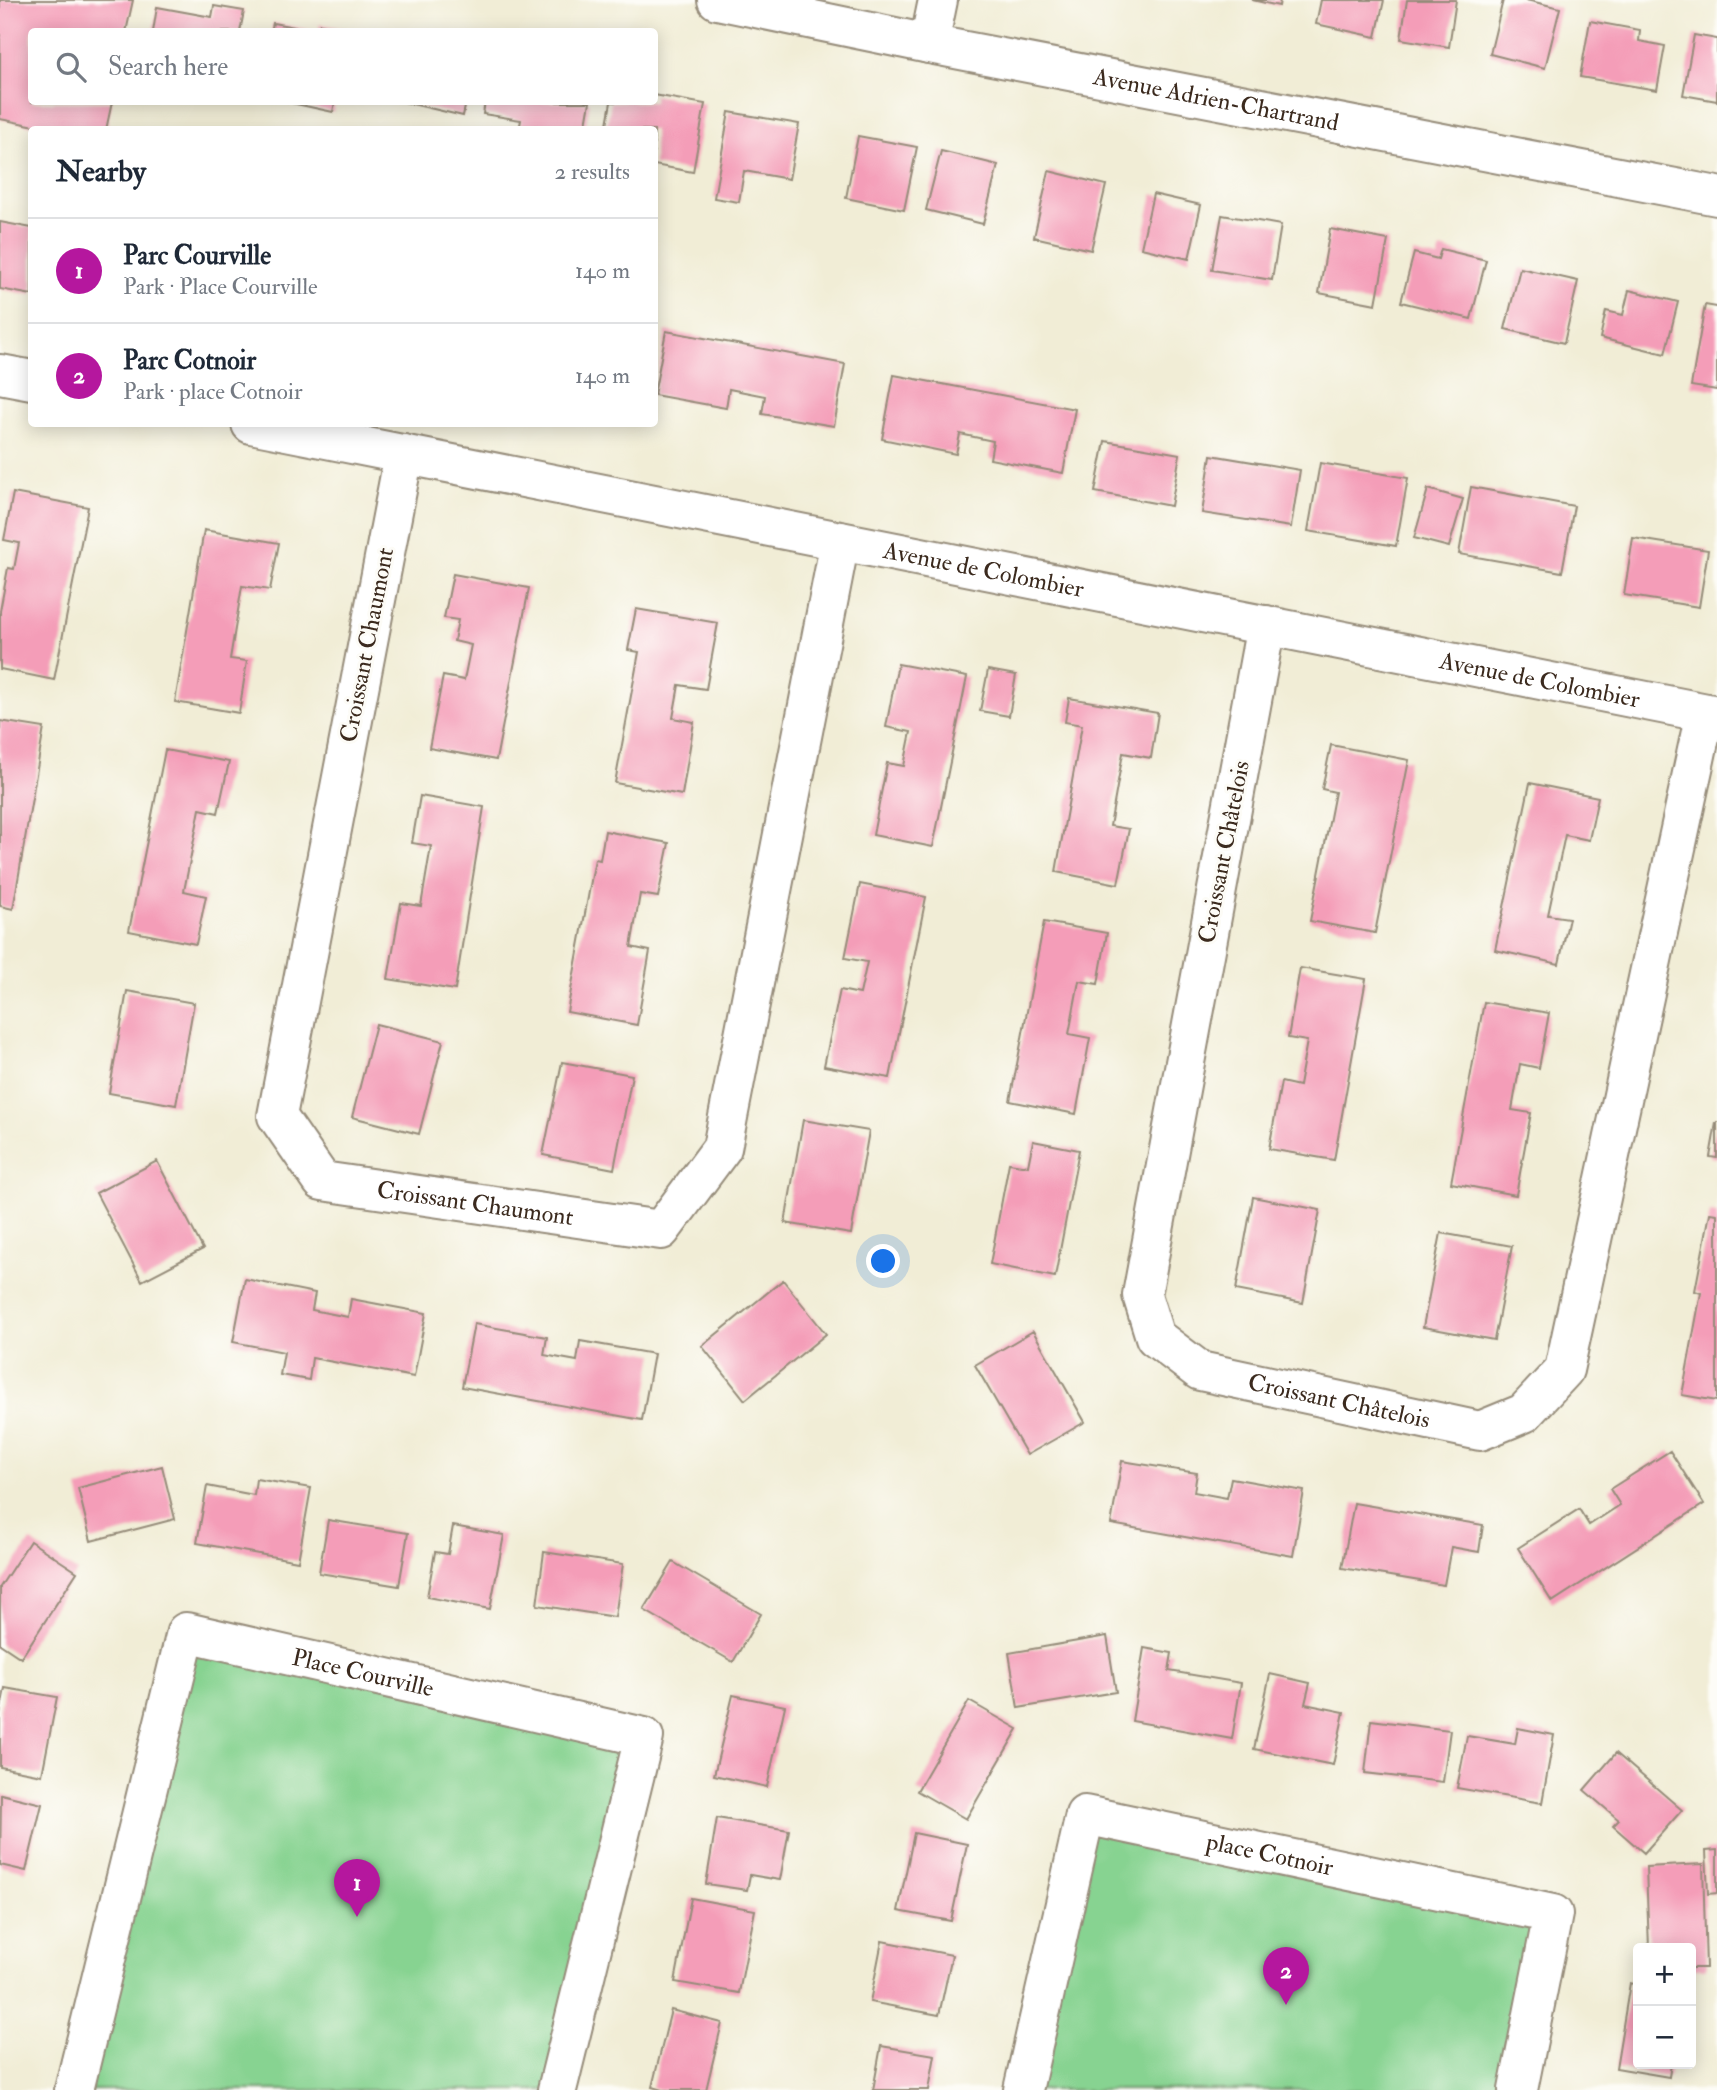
<!DOCTYPE html>
<html lang="en">
<head>
<meta charset="utf-8">
<style>
  body { margin:0; font-family:"IM FELL Double Pica",serif; background:#f2f2f3; color:#1f2937 }
  .controls { position:absolute; right:21px; bottom:21px; display:grid; overflow:hidden; border-radius:7px; box-shadow:0 4px 18px #0003 }
  .controls button { width:63px; height:63px; display:grid; place-items:center; padding:0; border:0; border-bottom:2px solid #e0e1e3; background:#fff; color:#1f2937; font:35px sans-serif }
  .you { position:absolute; left:884px; top:1262px; width:24px; height:24px; margin:-18px; border:5px solid #fff; border-radius:50%; background:#1a73e8; box-shadow:0 0 0 10px #1a73e833 }
  .badge { display:grid; place-items:center; width:46px; height:46px; border-radius:50%; background:#b5179e; color:#fff; font-size:23px; font-weight:700 }
  .pin { position:absolute; translate:-50% -58px; filter:drop-shadow(0 2px 4px #0008) }
  .pin::after { content:''; position:absolute; top:37px; width:24px; height:21px; background:inherit; clip-path:polygon(0 0,100% 0,50% 100%) }
  .list { margin:0; padding:0; list-style:none }
  h2 { display:flex; justify-content:space-between; align-items:center; height:91px; margin:0; padding:0 28px; font-size:30px }
  h2 small { font-size:23px; font-weight:400; color:#747a83 }
  .list li { display:grid; grid-template-columns:46px 1fr auto; gap:21px; align-items:center; box-sizing:border-box; height:105px; padding:0 28px; border-top:2px solid #e0e1e3 }
  .list b { display:block; font-size:26px; white-space:nowrap }
  .list p { margin:0; font-size:23px; white-space:nowrap; color:#747a83 }
  .list em { font-size:23px; font-style:normal; color:#747a83 }
  .icon { flex:none; width:38px; height:38px; fill:none; stroke:currentColor; stroke-width:2; stroke-linecap:round; stroke-linejoin:round }
  .map { position:relative; flex:none; width:1717px; height:2090px; overflow:hidden }
  .search { position:absolute; background:#fff; box-shadow:0 4px 18px #0003; left:28px; top:28px; width:630px; height:77px; display:flex; align-items:center; gap:18px; box-sizing:border-box; padding:0 24px; border-radius:7px; color:#747a83; font-size:26px }
  .panel { position:absolute; background:#fff; box-shadow:0 4px 18px #0003; left:28px; top:126px; width:630px; height:301px; border-radius:7px }
  .map>svg:first-child { display:block }
  .green { fill:#87d391; stroke:#617e58; stroke-width:2 }
  .building { fill:#f49db8 }
  .lines { fill:none; stroke-linecap:round; stroke-linejoin:round }
  .street-casing { stroke:#968c7a; stroke-width:42 }
  .street { stroke:#fff; stroke-width:38 }
  .labels { text-anchor:middle; dominant-baseline:central; stroke-width:6; stroke-linejoin:round; paint-order:stroke }
  .street-label { font-size:24px; fill:#3b2a1e; stroke:#fdfcf7 }
</style>
</head>
<body>
<div class="map">
<svg width="1717" height="2090" viewBox="0 0 1717 2090">
  <rect width="100%" height="100%" fill="#fdfcf7"/>
  <filter id="ink" filterUnits="userSpaceOnUse"><feTurbulence type="fractalNoise" baseFrequency=".0143" numOctaves="2"/><feDisplacementMap in="SourceGraphic" scale="14" xChannelSelector="R" yChannelSelector="G"/><feConvolveMatrix kernelMatrix="1 2 1 2 8 2 1 2 1" color-interpolation-filters="sRGB"/></filter>
  <filter id="wash" filterUnits="userSpaceOnUse"><feTurbulence type="fractalNoise" baseFrequency=".00686" numOctaves="4" result="noise"/><feDisplacementMap in="SourceGraphic" scale="28" xChannelSelector="R" yChannelSelector="G"/><feGaussianBlur stdDeviation="1.57" result="paint"/><feColorMatrix in="noise" values="0 0 0 0 0 0 0 0 0 0 0 0 0 0 0 0 0 1.4 0 .05"/><feComposite in="paint" operator="in"/></filter>
  <g filter="url(#wash)">
    <rect width="100%" height="100%" fill="#f1edd6"/>
    <!-- green -->
    <path class="green" d="M177,1631L642,1743L557,2090H76Z
      M1081,1816L1547,1921L1515,2090H1023Z"/>
    <g id="blocks">
      <!-- building -->
      <path class="building" d="M0,0H133L126,32H32V102H112L106,130H55L0,119Z
        M1252,0H1280L1279,6Z
        M1321,0H1384L1376,37L1316,24Z
        M1407,0H1456L1449,47L1401,39Z
        M1503,0H1526L1560,8L1545,68L1490,54Z
        M214,6L244,11L240,32H153L157,7L212,17Z
        M1590,21L1640,30L1639,41L1665,46L1657,90L1580,77Z
        M273,23L311,30V32H271Z
        M320,24L352,30V32H318Z
        M1694,35L1717,39V101L1683,95Z
        M654,95L705,104L693,172L654,165V130H606L611,102H654Z
        M287,102H335L333,112Z
        M404,102H466L463,116Z
        M485,102H590L585,130H519L521,120L483,114Z
        M729,112L799,124L789,179L744,171L739,202L714,198Z
        M858,136L917,147L904,210L846,198Z
        M941,151L998,165L983,224L926,210Z
        M1049,171L1106,185L1091,250L1034,237Z
        M1153,194L1201,205L1189,259L1141,248Z
        M1222,215L1281,225L1272,280L1212,270Z
        M0,222L32,228V295L0,289Z
        M1330,229L1388,240L1376,304L1319,293Z
        M1441,249L1486,260L1471,319L1401,302L1414,253L1438,259Z
        M1520,268L1578,281L1564,343L1505,329Z
        M1629,290L1678,302L1665,354L1600,338L1606,311L1623,315Z
        M1705,305L1717,307V390L1691,386Z
        M666,331L845,364L834,426L762,414L765,396L729,389L726,408L654,395Z
        M894,375L1075,409L1063,473L990,459L993,441L960,434L956,454L882,439Z
        M1105,441L1180,454L1171,506L1095,492Z
        M1211,455L1300,470L1291,527L1202,513Z
        M1320,463L1408,478L1396,546L1308,531Z
        M1471,487L1574,506L1562,572L1459,554Z
        M1428,489L1463,499L1449,547L1414,538Z
        M13,493L88,507L54,680L0,669V611L8,568L14,569L19,543L4,540Z
        M204,530L279,543L270,590L242,586L230,659L247,661L239,713L175,702Z
        M1633,538L1708,550L1699,607L1624,595Z
        M453,574L529,588L496,760L429,748L443,676L464,680L471,645L454,641L458,620L444,618Z
        M636,609L718,623L706,689L679,685L673,718L694,722L682,795L615,783L639,652L628,650Z
        M898,664L967,677L933,847L873,835L887,763L904,766L911,732L886,727Z
        M988,670L1016,675L1009,716L980,711Z
        M1069,698L1158,713L1151,758L1123,753L1110,826L1129,829L1118,884L1056,872L1082,725L1065,722Z
        M0,721L44,728L13,909L0,906Z
        M1331,745L1409,760L1375,933L1310,921L1335,792L1322,789Z
        M165,750L229,762L218,813L200,809L184,891L206,896L196,944L129,931Z
        M1530,783L1598,797L1589,840L1565,835L1548,915L1569,918L1559,964L1495,950Z
        M420,796L484,807L455,990L388,979L401,903L421,906L431,846L412,843Z
        M605,831L669,843L658,897L640,894L631,947L650,951L637,1025L567,1012L595,859L600,860Z
        M860,884L926,897L890,1078L824,1066L840,990L860,994L867,962L845,958Z
        M1044,922L1107,933L1098,984L1079,981L1069,1034L1090,1038L1076,1114L1010,1101Z
        M1300,968L1366,979L1334,1160L1269,1149L1281,1082L1299,1086L1307,1041L1288,1038Z
        M127,991L194,1003L176,1105L109,1093Z
        M1484,1002L1549,1013L1539,1068L1520,1064L1512,1110L1531,1113L1516,1195L1451,1183Z
        M376,1024L443,1041L419,1134L352,1117Z
        M562,1062L632,1075L614,1169L543,1155Z
        M803,1120L869,1131L851,1234L785,1223Z
        M1716,1123H1717V1158L1710,1157Z
        M1033,1141L1079,1150L1055,1277L990,1264L1009,1163L1028,1166Z
        M157,1161L203,1249L142,1281L96,1193Z
        M1253,1197L1320,1210L1303,1303L1236,1290Z
        M1710,1213L1717,1214V1401L1682,1395L1701,1293L1695,1291Z
        M1441,1233L1512,1246L1494,1340L1423,1327Z
        M245,1279L315,1293L312,1310L348,1317L351,1299L426,1313L414,1377L312,1358L309,1380L280,1375L284,1352L233,1342Z
        M783,1280L826,1334L745,1400L702,1346Z
        M474,1324L547,1337L544,1355L577,1361L580,1341L654,1354L642,1420L462,1387Z
        M1033,1331L1085,1422L1027,1455L975,1365Z
        M1670,1451L1704,1504L1552,1602L1518,1548L1579,1509L1589,1525L1620,1505L1610,1489Z
        M1122,1461L1197,1473L1194,1492L1227,1498L1231,1478L1304,1491L1293,1556L1111,1524Z
        M162,1466L175,1519L91,1541L78,1488Z
        M256,1479L311,1488L298,1561L197,1543L207,1486L254,1495Z
        M1354,1503L1483,1525L1479,1552L1451,1547L1444,1585L1342,1568Z
        M328,1520L408,1533L399,1586L319,1573Z
        M453,1526L504,1535L490,1609L427,1597L435,1552L448,1554Z
        M30,1541L77,1572L21,1658L0,1644V1587Z
        M544,1552L623,1564L615,1617L537,1605Z
        M673,1562L761,1614L733,1662L644,1610Z
        M1107,1636L1116,1692L1018,1708L1009,1653Z
        M1144,1648L1172,1653L1169,1671L1241,1683L1232,1739L1132,1721Z
        M1270,1674L1310,1683L1305,1704L1344,1712L1333,1765L1254,1749Z
        M5,1688L57,1697L42,1775L0,1767V1714Z
        M733,1695L785,1706L767,1787L714,1775Z
        M969,1701L1018,1729L966,1819L917,1791Z
        M1371,1720L1450,1730L1443,1782L1365,1773Z
        M1518,1728L1554,1735L1542,1803L1457,1788L1467,1736L1515,1744Z
        M1616,1753L1682,1810L1644,1853L1613,1826L1619,1820L1584,1790Z
        M1,1794L42,1804L26,1871L0,1865Z
        M717,1818L789,1830L780,1880L750,1875L747,1890L706,1884Z
        M914,1833L967,1844L951,1921L898,1911Z
        M1717,1850V1893L1708,1894L1706,1851Z
        M1703,1864L1706,1968H1691V1948H1649L1646,1867Z
        M691,1898L755,1910L739,1993L675,1982Z
        M882,1941L952,1955L939,2015L870,2002Z
        M1630,1983L1638,1985V2064H1671L1669,2077L1616,2068Z
        M671,2010L722,2023L706,2090H662L652,2087Z
        M881,2046L935,2055L929,2090H873Z"/>
    </g>
  </g>
  <g filter="url(#ink)">
    <use href="#blocks" fill-opacity="0" stroke="#968c7a" stroke-width="2"/>
    <g class="lines">
      <defs>
        <g id="street">
          <path id="s1" d="M717,0L929,44L1717,196"/>
          <path d="M929,44L938,0"/>
          <path d="M0,374L32,380"/>
          <path id="s2" d="M251,424L1717,715"/>
          <path id="s3" d="M404,454L277,1116L322,1181L661,1230L722,1148L840,541"/>
          <path id="s4" d="M1266,625L1142,1295L1155,1337L1200,1371L1480,1431L1524,1413L1564,1370L1705,713"/>
          <path id="s5" d="M74,2090L186,1632L644,1737L557,2090"/>
          <path id="s6" d="M1023,2090L1085,1815L1553,1914L1518,2090"/>
        </g>
      </defs>
      <!-- street casing -->
      <use href="#street" class="street-casing"/>
      <!-- street -->
      <use href="#street" class="street"/>
    </g>
  </g>
  <g class="labels">
    <!-- street labels -->
    <g class="street-label">
      <text stroke="none"><textPath href="#s1" startOffset="509">Avenue Adrien-Chartrand</textPath></text>
      <text stroke="none"><textPath href="#s2" startOffset="747">Avenue de Colombier</textPath></text>
      <text transform="translate(367 645) rotate(-79)">Croissant Chaumont</text>
      <text stroke="none"><textPath href="#s2" startOffset="1314">Avenue de Colombier</textPath></text>
      <text transform="translate(1224 852) rotate(-79)">Croissant Châtelois</text>
      <text stroke="none"><textPath href="#s3" startOffset="908">Croissant Chaumont</textPath></text>
      <text stroke="none"><textPath href="#s4" startOffset="924">Croissant Châtelois</textPath></text>
      <text stroke="none"><textPath href="#s5" startOffset="653">Place Courville</textPath></text>
      <text stroke="none"><textPath href="#s6" startOffset="471">place Cotnoir</textPath></text>
    </g>
  </g>
</svg>
<div class="controls">
<button>+</button>
<button>−</button>
</div>
<div class="you"></div>
<div class="pin badge" style="left:357px;top:1917px">1</div>
<div class="pin badge" style="left:1286px;top:2005px">2</div>
<div class="search"><svg class="icon" aria-label="search" viewBox="0 0 24 24"><circle cx="10" cy="10" r="6"/><path d="M15 15l6 6"/></svg>Search here</div>
<section class="panel">
<h2>Nearby<small>2 results</small></h2>
<ul class="list">
<li><span class="badge">1</span><div><b>Parc Courville</b><p>Park · Place Courville</p></div><em>140 m</em></li>
<li><span class="badge">2</span><div><b>Parc Cotnoir</b><p>Park · place Cotnoir</p></div><em>140 m</em></li>
</ul>
</section>
</div>
</body>
</html>
